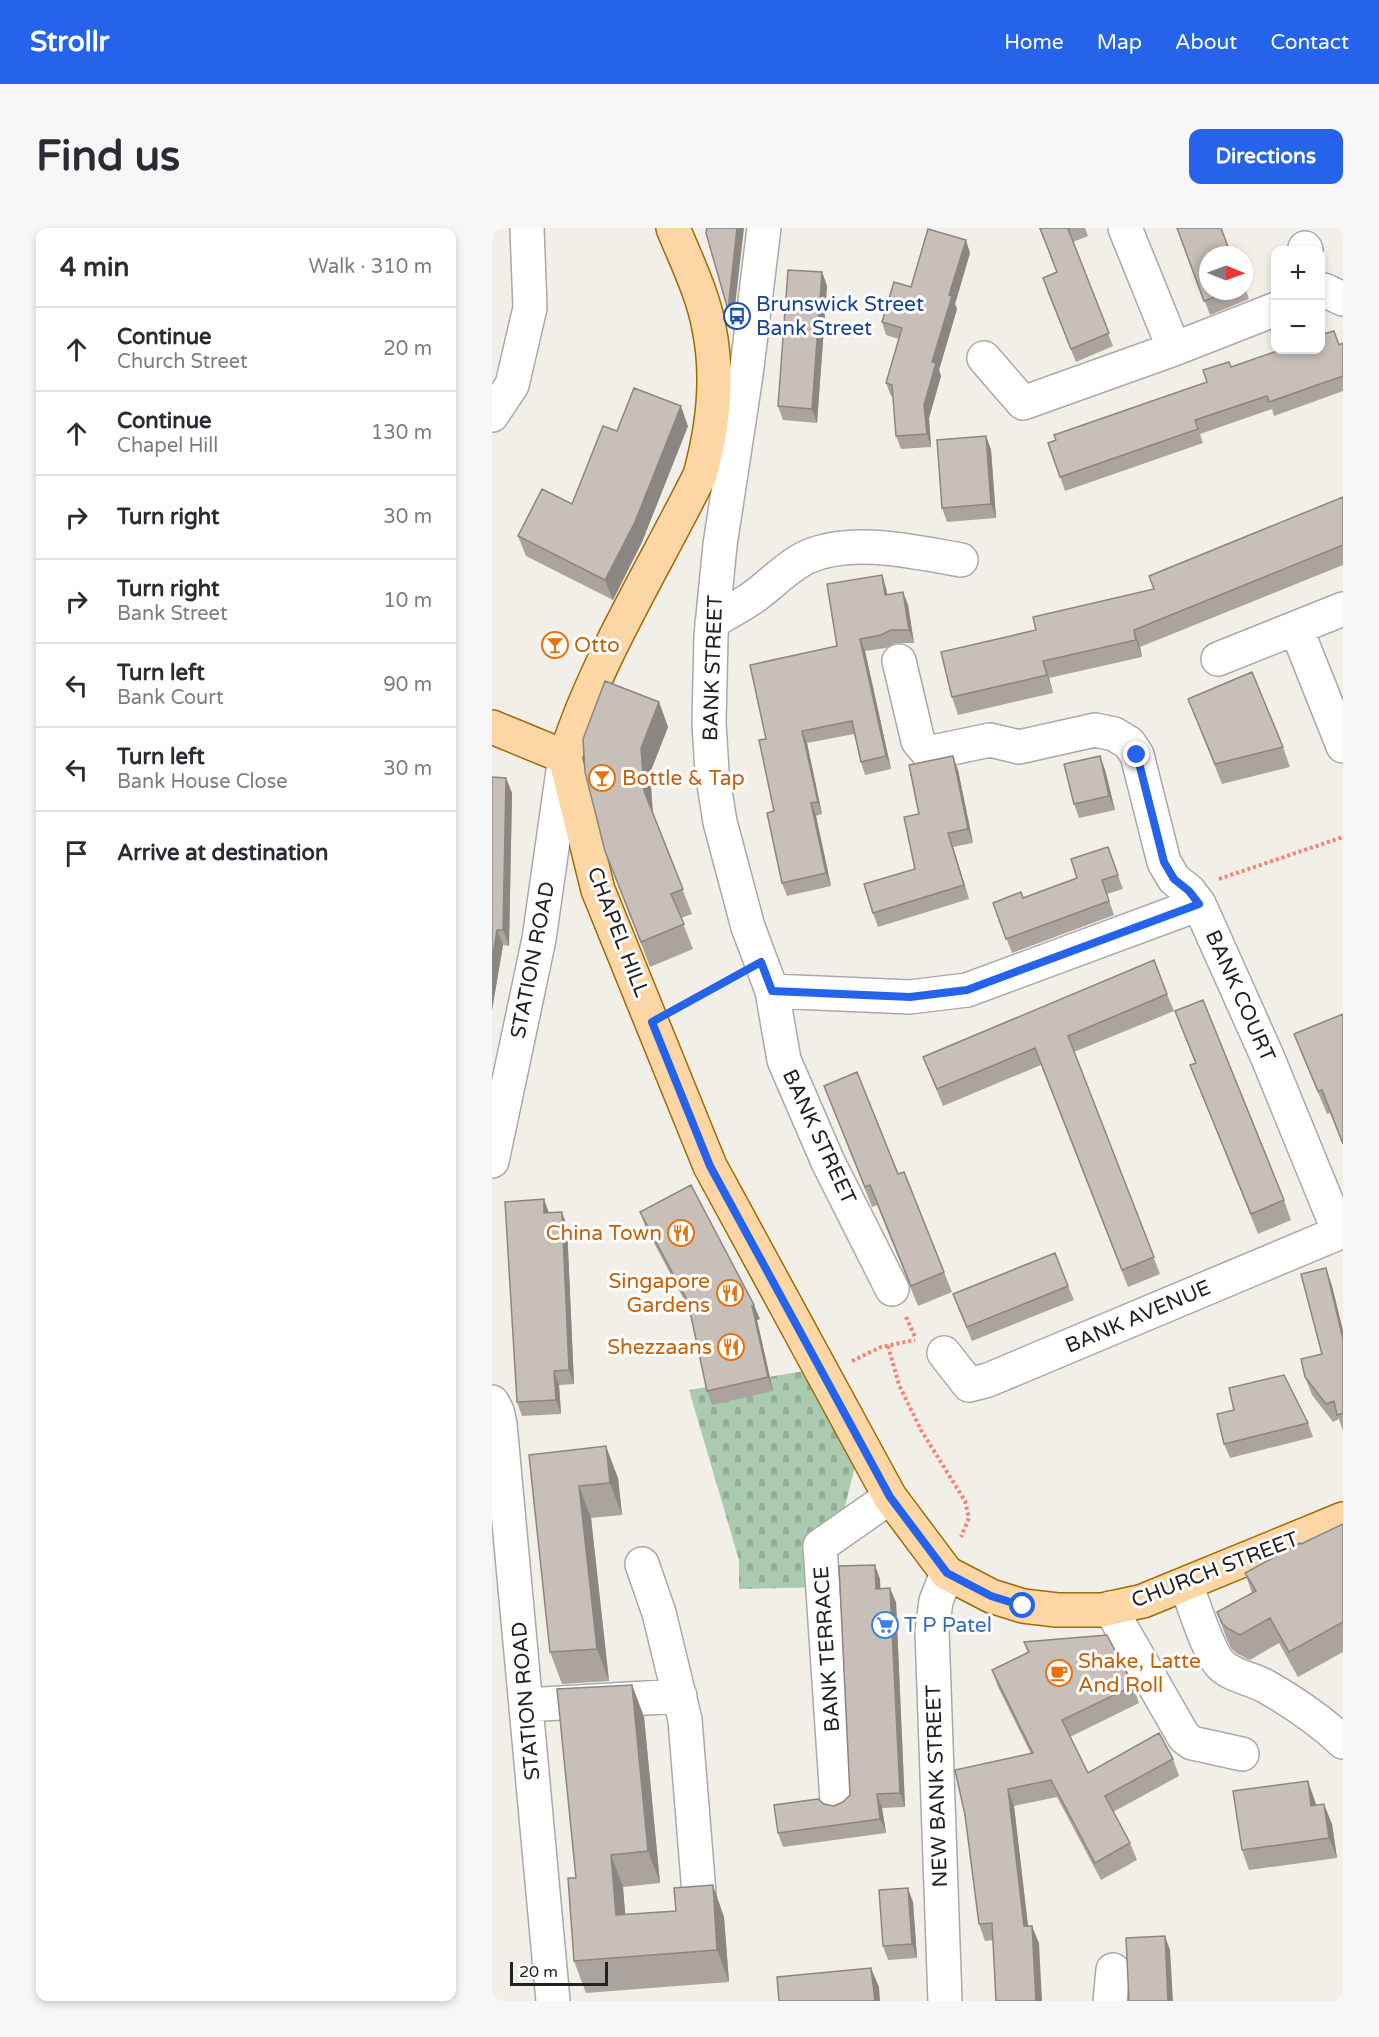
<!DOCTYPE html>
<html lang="en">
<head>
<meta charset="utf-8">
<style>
  body { margin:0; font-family:"Varela Round",sans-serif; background:#f7f7f7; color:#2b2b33 }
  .controls { position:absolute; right:18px; top:18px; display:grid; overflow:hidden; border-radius:12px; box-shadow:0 3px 9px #0003 }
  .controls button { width:54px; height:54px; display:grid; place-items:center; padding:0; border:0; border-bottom:2px solid #e1e1e2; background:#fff; color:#2b2b33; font:30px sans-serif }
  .compass { position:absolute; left:707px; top:18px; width:54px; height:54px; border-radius:50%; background:#fff; box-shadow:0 3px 9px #0003; rotate:91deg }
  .scale { position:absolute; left:18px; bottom:15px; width:98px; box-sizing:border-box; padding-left:6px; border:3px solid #222; border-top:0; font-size:16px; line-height:21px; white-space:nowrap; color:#222; -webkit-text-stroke:4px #fff; paint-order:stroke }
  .stop { position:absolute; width:18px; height:18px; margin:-14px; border:4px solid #2563eb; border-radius:50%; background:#fff }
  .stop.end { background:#2563eb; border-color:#fff; box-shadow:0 2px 6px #0008 }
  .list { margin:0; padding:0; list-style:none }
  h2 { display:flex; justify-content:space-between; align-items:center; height:78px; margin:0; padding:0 24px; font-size:26px }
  h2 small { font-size:20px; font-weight:400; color:#7c7c81 }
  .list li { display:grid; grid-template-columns:39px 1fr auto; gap:18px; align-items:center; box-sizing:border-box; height:84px; padding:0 24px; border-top:2px solid #e1e1e2 }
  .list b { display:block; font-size:22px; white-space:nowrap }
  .list p { margin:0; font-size:20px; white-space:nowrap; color:#7c7c81 }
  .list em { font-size:20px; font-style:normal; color:#7c7c81 }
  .icon { flex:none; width:33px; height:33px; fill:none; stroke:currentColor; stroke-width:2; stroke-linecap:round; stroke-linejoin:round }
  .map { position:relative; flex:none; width:851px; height:1773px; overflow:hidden; border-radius:12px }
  header { display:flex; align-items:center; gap:36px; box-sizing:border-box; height:84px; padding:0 30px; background:#2563eb; color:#fff }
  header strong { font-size:28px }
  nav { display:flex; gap:33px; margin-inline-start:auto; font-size:21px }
  .intro { display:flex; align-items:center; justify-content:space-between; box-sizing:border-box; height:144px; padding:0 36px }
  h1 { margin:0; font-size:42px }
  .button { padding:15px 27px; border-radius:12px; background:#2563eb; color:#fff; font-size:21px; font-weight:700 }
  main { display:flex; gap:36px; padding:0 36px }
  aside { flex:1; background:#fff; border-radius:12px; box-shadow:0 3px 9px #0003 }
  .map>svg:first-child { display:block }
  .cemetery { fill:url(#cemetery-stones) }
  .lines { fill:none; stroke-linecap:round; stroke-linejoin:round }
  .minor-casing { stroke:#a9a9a9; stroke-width:36 }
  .major-casing { stroke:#a06b00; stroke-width:36 }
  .path { stroke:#fa8072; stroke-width:4; stroke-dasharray:3 3; stroke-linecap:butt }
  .minor { stroke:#fff; stroke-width:33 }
  .major { stroke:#fcd6a4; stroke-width:33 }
  .wall { fill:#aba49e }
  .shaded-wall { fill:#8b8681 }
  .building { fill:#c7bfb8; stroke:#8b8681; stroke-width:1.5 }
  .route { stroke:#2563eb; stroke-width:8 }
  .labels { text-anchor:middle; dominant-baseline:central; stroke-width:6; stroke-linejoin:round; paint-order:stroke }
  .transit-label { font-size:21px; fill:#164399; stroke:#fff; text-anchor:start }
  .food-label { font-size:21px; fill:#c56008; stroke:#fff; text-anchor:start }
  .street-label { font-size:21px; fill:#222; stroke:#fff }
  .shop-label { font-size:21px; fill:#366cbe; stroke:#fff; text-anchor:start }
</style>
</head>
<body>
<header>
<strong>Strollr</strong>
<nav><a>Home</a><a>Map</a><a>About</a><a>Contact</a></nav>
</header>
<div class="intro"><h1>Find us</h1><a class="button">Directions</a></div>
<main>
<aside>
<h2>4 min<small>Walk · 310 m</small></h2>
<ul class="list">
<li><svg class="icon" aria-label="ahead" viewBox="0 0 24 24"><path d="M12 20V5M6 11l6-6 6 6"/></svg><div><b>Continue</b><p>Church Street</p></div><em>20 m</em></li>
<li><svg class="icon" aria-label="ahead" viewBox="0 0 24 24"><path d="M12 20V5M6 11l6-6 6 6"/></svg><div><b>Continue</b><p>Chapel Hill</p></div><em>130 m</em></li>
<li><svg class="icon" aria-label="right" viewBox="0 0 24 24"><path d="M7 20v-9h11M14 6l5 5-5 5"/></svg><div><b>Turn right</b></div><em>30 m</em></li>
<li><svg class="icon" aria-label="right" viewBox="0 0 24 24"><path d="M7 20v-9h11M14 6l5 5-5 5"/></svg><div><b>Turn right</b><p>Bank Street</p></div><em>10 m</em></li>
<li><svg class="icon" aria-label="left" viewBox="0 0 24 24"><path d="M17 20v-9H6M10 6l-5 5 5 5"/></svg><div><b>Turn left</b><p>Bank Court</p></div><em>90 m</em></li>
<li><svg class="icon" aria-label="left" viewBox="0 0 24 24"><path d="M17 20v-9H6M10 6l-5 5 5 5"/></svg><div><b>Turn left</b><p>Bank House Close</p></div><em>30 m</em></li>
<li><svg class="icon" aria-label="arrive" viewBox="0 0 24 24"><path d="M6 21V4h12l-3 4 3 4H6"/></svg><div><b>Arrive at destination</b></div></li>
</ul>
</aside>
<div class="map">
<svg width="851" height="1773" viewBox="0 0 851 1773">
  <defs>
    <pattern id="cemetery-stones" width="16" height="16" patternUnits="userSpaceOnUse" patternTransform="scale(1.5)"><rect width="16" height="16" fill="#aacbaf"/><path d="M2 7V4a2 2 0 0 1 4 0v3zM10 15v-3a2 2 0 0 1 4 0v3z" fill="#92ae96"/></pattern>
  </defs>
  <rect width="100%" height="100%" fill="#f2efe9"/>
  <!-- cemetery -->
  <path class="cemetery" d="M319,1142L364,1234L333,1359L247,1361V1332L197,1162Z"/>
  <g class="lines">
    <defs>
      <path id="minor" d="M272,0L254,147L228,317L219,408L217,495L220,544L228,594L256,699L280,763L292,832L336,934L400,1061
        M633,0L682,121
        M813,20L814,22
        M828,63L832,62L851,71
        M492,130L531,175L682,121L784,81
        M0,187L20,157L38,80L35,0
        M220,394C233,386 247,379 260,370C279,357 294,339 315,329C361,309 422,324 469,332
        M804,400L851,518
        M726,431L851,381
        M407,433L426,513L436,525L498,512L527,519L603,502L622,506L637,515L645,527L672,634L682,651L697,663L707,676
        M280,763L418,769L475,762L707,676L775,828L847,1004
        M0,933L47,711L73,529
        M452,1125L477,1157L496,1152L851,1003
        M0,1174L5,1183L8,1196L61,1773
        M150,1336L167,1385L193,1492L207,1665
        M694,1356C701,1375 716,1423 728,1436C739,1448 758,1450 773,1458C801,1474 828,1492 851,1514
        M618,1380L692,1509L700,1515L750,1526
        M34,1477L188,1468
        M345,1573L328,1318L398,1269
        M453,1773L440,1403L444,1373L455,1345
        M618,1773L621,1742"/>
      <path id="major" d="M0,499L73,529
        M73,529L106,662L218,938L398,1269L455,1345L499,1368L531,1378L565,1382H610L651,1373L851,1291
        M73,529C105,430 162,340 208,247C221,200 227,149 217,100C211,66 194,32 181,0"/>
    </defs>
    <!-- minor casing -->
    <use href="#minor" class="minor-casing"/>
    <!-- major casing -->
    <use href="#major" class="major-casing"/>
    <!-- path -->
    <path class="path" d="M727,651L851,609
      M187,779L241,749
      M414,1089L423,1109
      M396,1118L407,1157L429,1202L473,1273L477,1290L469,1309
      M360,1133L389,1119L423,1112"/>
    <!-- minor -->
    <use href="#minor" class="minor"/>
    <!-- major -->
    <use href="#major" class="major"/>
  </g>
  <!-- wall -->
  <path class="wall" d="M547,0H593L596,8L581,14L621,118L584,134L555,63L565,44Z
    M685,0L716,63H752V56L757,71L718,87Z
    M478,25L463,76L465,81L447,142L449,148L437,190L439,219L409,221L404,208L401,169L399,168L394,155L407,111L394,107L390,94L419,59Z
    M330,44L335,58L325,195L291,192L286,178Z
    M851,115V163L782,188L780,181L708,206L711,215L573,263L556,215L715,154L739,139Z
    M196,198L150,314L121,372L34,328L26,308L80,276L125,203Z
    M494,208L499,222L504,290L455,294L450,280Z
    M851,269V337L648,419L650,429L557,450L561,465L466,487L460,469L544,402L662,361L657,348Z
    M390,347L394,360L395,367L411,364L416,377L422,415H403L394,420L373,423L399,541L373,547L369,534L362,506L315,515L330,586L324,588L339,658L295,668L290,655L274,511L345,418Z
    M696,471L791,519L798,539L730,556Z
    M167,474L176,499L158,545L161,585L200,686L189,690L201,721L158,739L113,623Z
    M608,528L613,542L623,582L587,590L582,576Z
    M466,542L481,615L461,619L477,671L386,699L381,685L423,641L427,586Z
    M0,549L14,550L20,565L17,718L11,717L0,782Z
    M616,619L631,661L615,666L622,687L520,725L501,675L531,670L585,650Z
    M675,766L682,783L582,824L668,1046L636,1059L549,837L451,878L431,829Z
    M683,783L792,972L799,992L766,1006L706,857L698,837L703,835Z
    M851,786V917L838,885L835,886L811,829L802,806Z
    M332,858L406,946L452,1044L460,1064L426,1078L385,977L380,979Z
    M148,984L268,1091L265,1092L281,1163L220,1177L215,1163L197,1081L153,998Z
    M57,985L75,998L82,1156L67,1157L69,1186L30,1188L25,1174Z
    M834,1040L840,1058L851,1103V1203L847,1191L841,1194L820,1167L813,1149L830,1126Z
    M576,1058L582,1072L480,1113L466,1080Z
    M816,1195L821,1209L738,1230L732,1216Z
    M37,1227L126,1250L130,1287L99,1290L117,1453L70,1456L58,1424Z
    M851,1296V1424L806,1449L787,1415L758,1432L744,1425L739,1420L734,1409L725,1384L760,1365L753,1345Z
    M388,1351V1360L404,1374L413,1579L390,1580L394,1605L291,1619L286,1605L332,1576L342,1578L351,1574L358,1567Z
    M532,1414L641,1458L647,1475L578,1509L596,1545L681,1531L687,1548L621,1584L638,1615L645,1632L609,1652L565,1569L522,1578L536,1698L547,1715L501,1712L493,1713L487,1696L473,1587L539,1526L506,1459L500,1442L536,1425Z
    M140,1457L152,1489L168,1655L131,1659L133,1687L184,1683L232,1689L237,1754L94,1765L82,1733L84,1650Z
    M823,1573L824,1577L840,1596L845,1630L757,1642L750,1622Z
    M421,1674L425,1730L396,1732L391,1718Z"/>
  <!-- shaded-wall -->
  <path class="shaded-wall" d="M245,0H252L241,96L236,82Z
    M474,12L478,25L463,76L465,81L447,142L449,148L437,190L439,219L435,206L432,177L440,134L457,67Z
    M330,44L335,58L325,195L320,181Z
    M189,178L196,198L150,314L121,372L113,352Z
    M494,208L499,222L504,290L499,276Z
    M390,347L394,360L398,380L393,367Z
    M411,364L416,377L422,415L417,402Z
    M642,402L648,419L650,429L644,412Z
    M368,411L373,423L399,541L394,528Z
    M551,433L557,450L561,465L555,447Z
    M167,474L176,499L158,545L161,588L152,563L149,520Z
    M310,503L315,515L330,586L326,574Z
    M461,528L466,542L481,615L476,601Z
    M608,528L613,542L623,582L617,568Z
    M14,550L20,565L17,718L11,702Z
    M319,575L324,588L339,658L334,645Z
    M456,605L461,619L477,671L472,657Z
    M5,702L11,717L0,782V733Z
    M52,971L57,985H52Z
    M70,984L75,998L82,1156L77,1142Z
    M834,1040L840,1058L851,1103V1111Z
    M262,1077L268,1091L265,1092L281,1163L276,1149L260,1078Z
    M62,1143L67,1157L69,1186L64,1172Z
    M114,1218L126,1250L130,1287L118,1255Z
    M87,1258L99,1290L117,1453L105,1421Z
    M383,1337L388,1351L389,1375L384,1361Z
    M398,1360L404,1374L413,1579L408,1565Z
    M140,1457L152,1489L168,1655L156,1623Z
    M816,1553L823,1573L827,1598L819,1578Z
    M516,1561L522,1578L538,1715L532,1698Z
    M385,1566L390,1580L394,1605L388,1591Z
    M832,1576L840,1596L845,1630L837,1610Z
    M119,1627L131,1659L136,1719L124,1687Z
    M221,1657L232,1689L237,1754L225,1722Z
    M416,1660L421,1674L425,1730L420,1716Z
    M540,1698L547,1715L550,1773H544Z
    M673,1708L678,1722L681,1773H676Z
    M379,1740L387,1759L388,1773H383Z"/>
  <!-- building -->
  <path class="building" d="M215,0H245L236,82L214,5Z
    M548,0H578L576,1L617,105L579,121L551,50L565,44Z
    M685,0H729L739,27H716V63H738L712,73Z
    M436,1L474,12L457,67L460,68L440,134L444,135L432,177L435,206L404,208L400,157L394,155L410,100L390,94L402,54L419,59Z
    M296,42L330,44L320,181L286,178Z
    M842,103L847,117L851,115V148L777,174L775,168L703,192L706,201L568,249L556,215L564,212L562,207L715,154L711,142L737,134L739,139L788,122H828V107Z
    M142,160L189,178L143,294L113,352L26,308L50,261L80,276L111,198L125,203Z
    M494,208L499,276L450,280L445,212Z
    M851,269V317L642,402L644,412L551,433L555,447L460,469L449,424L544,402L541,389L662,361L657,348Z
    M390,347L393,367L411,364L417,402H399L389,407L368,411L394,528L369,534L360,493L310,503L326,574L319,575L334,645L290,655L275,585L282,583L267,512L274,511L258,437L345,418L335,356Z
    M760,444L791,519L723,536L696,471Z
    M113,453L167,474L149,520L152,563L191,661L179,666L192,696L149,714L113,623L93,544L91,511Z
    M461,528L476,601L456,605L472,657L381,685L372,656L423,641L412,589L427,586L417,537Z
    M608,528L617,568L582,576L572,536Z
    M0,549L14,550L11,702H5L0,733Z
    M616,619L626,647L610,652L617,673L514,711L501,675L529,664L531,670L585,650L579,631Z
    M662,732L675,766L576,808L662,1029L630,1042L543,820L445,861L431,829Z
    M711,772L792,972L759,986L698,837L704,835L683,783Z
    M851,786V916L830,862L826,863L802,806Z
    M365,844L406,946L412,944L452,1044L419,1058L378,957L373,959L332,858Z
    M199,957L262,1077L260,1078L276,1149L215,1163L196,1074L148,984Z
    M52,971V985L70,984L77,1142L62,1143L64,1172L25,1174L13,974Z
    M563,1025L576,1058L475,1099L461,1066Z
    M834,1040L851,1111V1185L845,1187L842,1173L834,1176L813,1149L809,1131L830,1126L809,1046Z
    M792,1147L816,1195L732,1216L725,1186L742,1182L737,1160Z
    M114,1218L118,1255L87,1258L105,1421L58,1424L37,1227Z
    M851,1296V1394L797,1424L778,1390L748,1407L735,1400L730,1395L725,1384L764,1363L753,1345L808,1315L809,1316Z
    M383,1337L384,1361L398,1360L408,1565L385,1566L388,1591L286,1605L282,1577L326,1571L332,1576L342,1578L351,1574L358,1567L347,1338Z
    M615,1407L641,1458L570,1492L596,1545L667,1505L681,1531L613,1568L638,1615L603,1635L559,1552L516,1561L532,1698H540L544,1773H504L500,1695L487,1696L473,1587L463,1542L541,1525L500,1442L537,1424L532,1414Z
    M140,1457L156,1623L119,1627L124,1687L184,1683L182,1660L221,1657L225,1722L82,1733L76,1650H84L65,1461Z
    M816,1553L819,1578L832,1576L837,1610L750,1622L741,1563Z
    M416,1660L420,1716L391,1718L387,1662Z
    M673,1708L676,1773H637L634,1710Z
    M379,1740L383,1773H287L285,1749Z"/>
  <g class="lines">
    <!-- route -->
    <path class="route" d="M531,1378L499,1368L455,1345L398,1269L218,938L160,794L269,734L280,763L418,769L475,762L707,676L697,663L682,651L672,634L645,527"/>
  </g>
  <!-- icons -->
  <defs>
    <symbol id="bus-ring" viewBox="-11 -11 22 22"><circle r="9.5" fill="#fff" stroke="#1a4fb4" stroke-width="1.5"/><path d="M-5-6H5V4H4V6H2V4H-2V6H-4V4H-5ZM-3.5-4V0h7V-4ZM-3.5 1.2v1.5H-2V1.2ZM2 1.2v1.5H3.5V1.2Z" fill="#1a4fb4"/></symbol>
    <symbol id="bar-ring" viewBox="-11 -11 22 22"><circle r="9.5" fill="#fff" stroke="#e8710a" stroke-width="1.5"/><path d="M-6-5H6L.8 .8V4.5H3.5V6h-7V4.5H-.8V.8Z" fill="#e8710a"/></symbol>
    <symbol id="restaurant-ring" viewBox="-11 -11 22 22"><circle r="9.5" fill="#fff" stroke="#e8710a" stroke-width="1.5"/><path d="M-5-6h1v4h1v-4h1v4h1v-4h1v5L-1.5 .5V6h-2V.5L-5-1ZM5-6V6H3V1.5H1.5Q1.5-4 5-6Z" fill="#e8710a"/></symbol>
    <symbol id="supermarket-ring" viewBox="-11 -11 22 22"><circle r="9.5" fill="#fff" stroke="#3f7fe0" stroke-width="1.5"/><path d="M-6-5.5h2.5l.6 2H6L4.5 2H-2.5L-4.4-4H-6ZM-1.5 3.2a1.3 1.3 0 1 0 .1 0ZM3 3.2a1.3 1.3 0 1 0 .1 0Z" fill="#3f7fe0"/></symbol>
    <symbol id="cafe-ring" viewBox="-11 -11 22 22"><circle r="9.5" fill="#fff" stroke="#e8710a" stroke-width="1.5"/><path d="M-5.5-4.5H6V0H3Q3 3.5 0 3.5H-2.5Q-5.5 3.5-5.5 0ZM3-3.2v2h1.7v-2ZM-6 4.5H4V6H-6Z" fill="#e8710a"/></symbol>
  </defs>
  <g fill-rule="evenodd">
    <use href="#bus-ring" x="230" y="73" width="30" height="30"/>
    <use href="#bar-ring" x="48" y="402" width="30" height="30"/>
    <use href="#bar-ring" x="95" y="535" width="30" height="30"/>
    <use href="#restaurant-ring" x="174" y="990" width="30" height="30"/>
    <use href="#restaurant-ring" x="223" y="1050" width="30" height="30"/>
    <use href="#restaurant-ring" x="224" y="1104" width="30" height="30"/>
    <use href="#supermarket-ring" x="378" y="1382" width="30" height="30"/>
    <use href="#cafe-ring" x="552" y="1430" width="30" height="30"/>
  </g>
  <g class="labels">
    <!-- transit labels -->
    <g class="transit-label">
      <text x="264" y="76">Brunswick Street<tspan x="264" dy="24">Bank Street</tspan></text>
    </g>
    <!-- food labels -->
    <g class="food-label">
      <text x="82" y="417">Otto</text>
      <text x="130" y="550">Bottle &amp; Tap</text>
      <text x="170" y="1005" text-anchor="end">China Town</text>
      <text x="218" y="1053" text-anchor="end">Singapore<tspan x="218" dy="24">Gardens</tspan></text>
      <text x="220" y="1119" text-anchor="end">Shezzaans</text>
      <text x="586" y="1433">Shake, Latte<tspan x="586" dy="24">And Roll</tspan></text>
    </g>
    <!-- street labels -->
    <g class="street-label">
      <text transform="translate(221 440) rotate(-88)">BANK STREET</text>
      <text transform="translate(126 704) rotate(69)">CHAPEL HILL</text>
      <text transform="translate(41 732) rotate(-79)">STATION ROAD</text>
      <text transform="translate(748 768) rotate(66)">BANK COURT</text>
      <text transform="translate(327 909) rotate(65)">BANK STREET</text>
      <text transform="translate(646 1089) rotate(-23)">BANK AVENUE</text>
      <text transform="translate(723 1342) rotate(-21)">CHURCH STREET</text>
      <text transform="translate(335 1421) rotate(-94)">BANK TERRACE</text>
      <text transform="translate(34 1473) rotate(-95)">STATION ROAD</text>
      <text transform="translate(445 1558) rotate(-92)">NEW BANK STREET</text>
    </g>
    <!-- shop labels -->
    <g class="shop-label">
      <text x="412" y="1397">T P Patel</text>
    </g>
  </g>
</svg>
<div class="controls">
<button>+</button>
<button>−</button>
</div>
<svg class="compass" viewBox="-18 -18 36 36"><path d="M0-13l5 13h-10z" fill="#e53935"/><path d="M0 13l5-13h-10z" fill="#7c7c81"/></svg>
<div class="scale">20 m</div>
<div class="stop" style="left:531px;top:1378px"></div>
<div class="stop end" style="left:645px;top:527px"></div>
</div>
</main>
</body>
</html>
